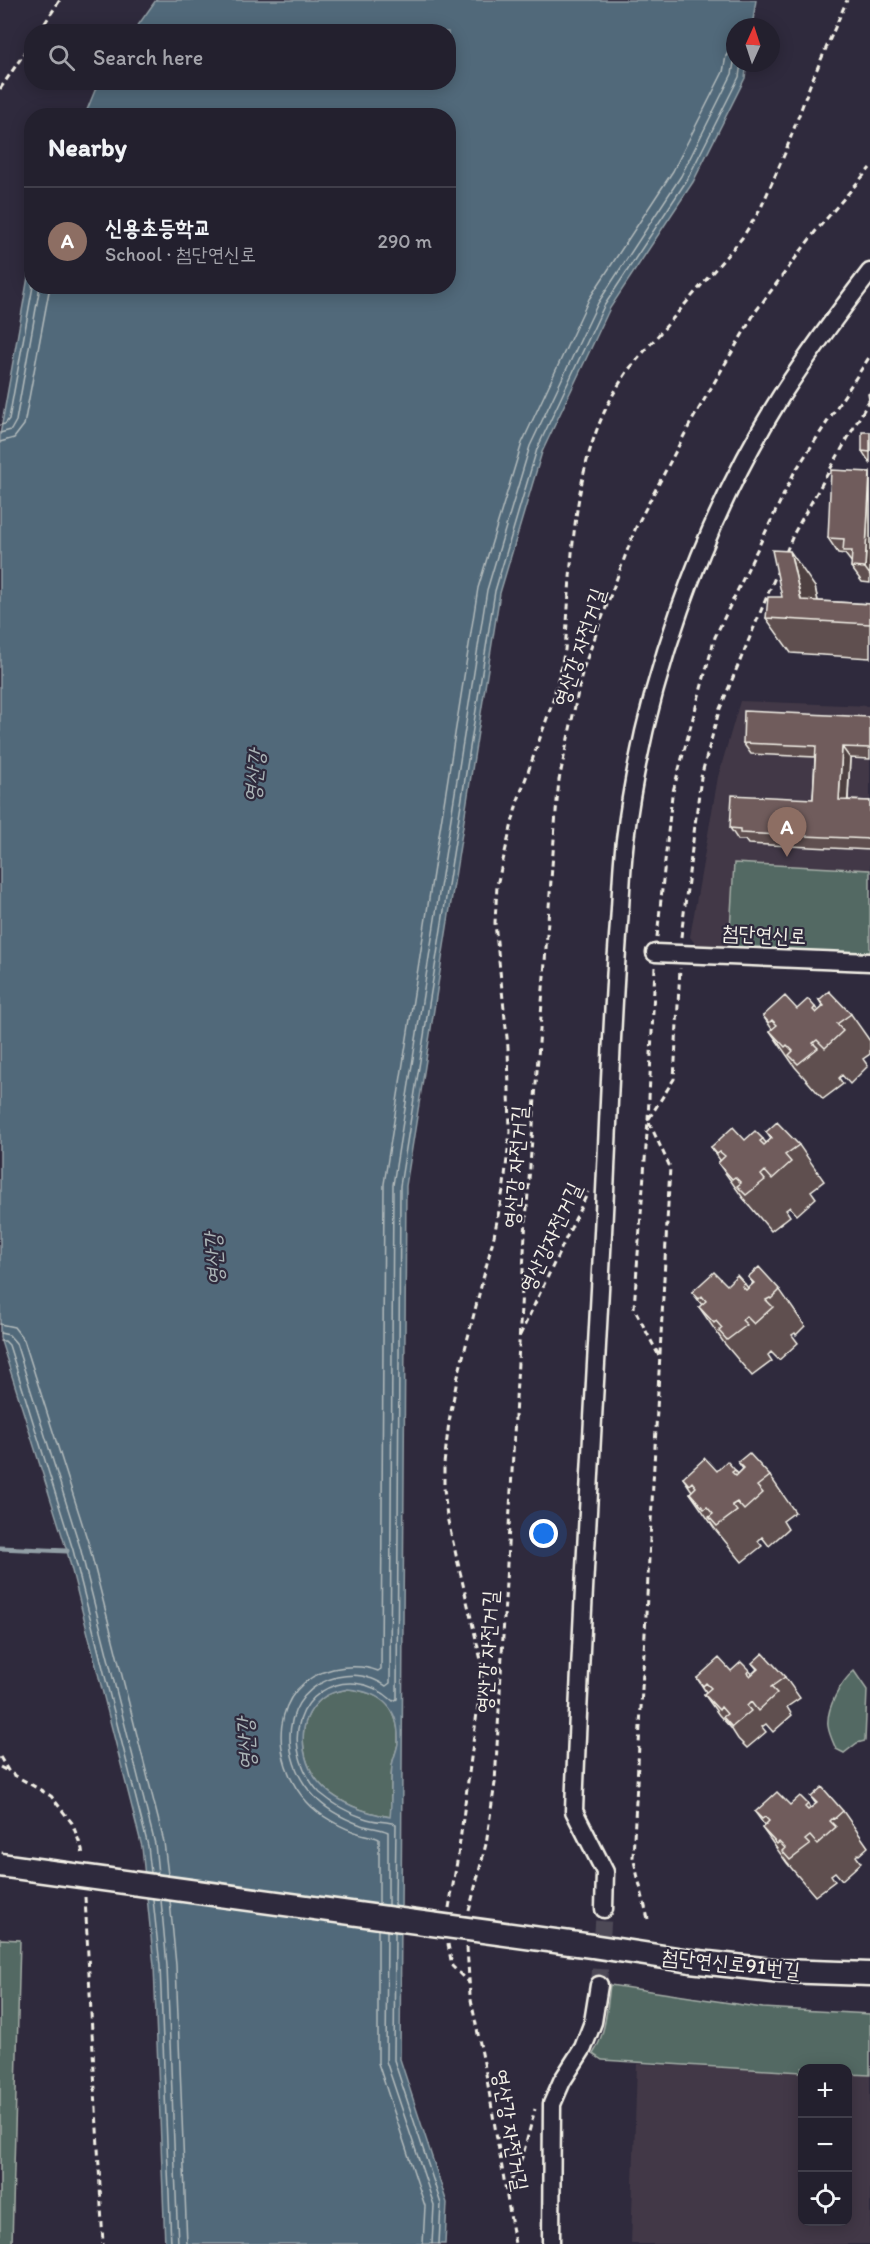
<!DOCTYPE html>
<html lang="en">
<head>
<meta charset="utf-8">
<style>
  body { margin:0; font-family:Itim,"Poor Story",sans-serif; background:#2b2836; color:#f1f3f6 }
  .controls { position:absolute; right:18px; bottom:18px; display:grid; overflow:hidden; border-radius:12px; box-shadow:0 3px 15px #0003 }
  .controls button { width:54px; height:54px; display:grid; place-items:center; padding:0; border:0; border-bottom:2px solid #403e4a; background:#23202e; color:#f1f3f6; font:30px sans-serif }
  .compass { position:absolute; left:726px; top:18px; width:54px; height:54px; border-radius:50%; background:#23202e; box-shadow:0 3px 15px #0003; rotate:3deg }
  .you { position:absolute; left:544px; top:1534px; width:21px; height:21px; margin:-15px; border:4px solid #fff; border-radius:50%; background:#1a73e8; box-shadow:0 0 0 9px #1a73e833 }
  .badge { display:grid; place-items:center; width:39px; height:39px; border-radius:50%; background:#8c9099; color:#fff; font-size:20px; font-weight:700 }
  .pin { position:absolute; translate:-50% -50px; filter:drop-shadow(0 2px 3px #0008) }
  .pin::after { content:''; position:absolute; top:32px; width:21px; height:18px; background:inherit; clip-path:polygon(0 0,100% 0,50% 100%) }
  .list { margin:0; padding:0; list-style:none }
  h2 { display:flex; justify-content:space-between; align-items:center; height:78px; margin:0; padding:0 24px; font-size:26px }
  h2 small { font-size:20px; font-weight:400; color:#a3a3aa }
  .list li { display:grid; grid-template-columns:39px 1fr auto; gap:18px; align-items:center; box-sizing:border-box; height:108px; padding:0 24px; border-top:2px solid #403e4a }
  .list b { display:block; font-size:22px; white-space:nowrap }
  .list p { margin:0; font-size:20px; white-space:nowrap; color:#a3a3aa }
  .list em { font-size:20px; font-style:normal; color:#a3a3aa }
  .icon { flex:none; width:33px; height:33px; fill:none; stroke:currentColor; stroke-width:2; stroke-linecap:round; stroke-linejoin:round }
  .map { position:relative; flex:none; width:870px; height:2244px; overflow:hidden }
  .search { position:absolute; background:#23202e; box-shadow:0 3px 15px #0003; left:24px; top:24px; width:432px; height:66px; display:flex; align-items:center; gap:15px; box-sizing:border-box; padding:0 21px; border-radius:24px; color:#a3a3aa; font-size:22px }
  .panel { position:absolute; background:#23202e; box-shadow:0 3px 15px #0003; left:24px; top:108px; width:432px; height:186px; border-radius:24px }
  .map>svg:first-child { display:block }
  .built { fill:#423946 }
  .green { fill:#536964; stroke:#a4ada6; stroke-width:1.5 }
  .water { fill:#51697a; stroke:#929fa6; stroke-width:1.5; fill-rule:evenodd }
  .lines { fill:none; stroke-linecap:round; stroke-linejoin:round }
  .shore { stroke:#b3bbbc; stroke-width:1.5 }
  .stream { stroke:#929fa6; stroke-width:5 }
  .street-tunnel { stroke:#4d4857; stroke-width:16; stroke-dasharray:16 8; stroke-linecap:butt }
  .street-casing { stroke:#f4f1e8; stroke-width:21 }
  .secondary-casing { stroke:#f4f1e8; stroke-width:27 }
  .path { stroke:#f4f1e8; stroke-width:3; stroke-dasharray:6 4.5; stroke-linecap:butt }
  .street { stroke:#2f2a3d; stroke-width:16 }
  .secondary { stroke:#2f2a3d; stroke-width:22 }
  .secondary-bridge-casing { stroke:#f4f1e8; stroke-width:27; stroke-linecap:butt }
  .secondary-bridge { stroke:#2f2a3d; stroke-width:22 }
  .wall { fill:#5f4f4f; stroke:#f4f1e8; stroke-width:1.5 }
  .shaded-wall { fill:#4e4040; stroke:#f4f1e8; stroke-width:1.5 }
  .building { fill:#6f5c5c; stroke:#f4f1e8; stroke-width:1.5 }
  .labels { text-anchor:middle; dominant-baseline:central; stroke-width:4.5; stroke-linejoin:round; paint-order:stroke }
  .street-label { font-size:21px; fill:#f4f1e8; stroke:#2f2a3d }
  .water-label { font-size:22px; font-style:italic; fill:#abb4b6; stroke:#2f2a3d }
</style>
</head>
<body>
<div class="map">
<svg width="870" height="2244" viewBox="0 0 870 2244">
  <rect width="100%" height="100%" fill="#2f2a3d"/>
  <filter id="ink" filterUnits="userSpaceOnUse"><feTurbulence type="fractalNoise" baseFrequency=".0167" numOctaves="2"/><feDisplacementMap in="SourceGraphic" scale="12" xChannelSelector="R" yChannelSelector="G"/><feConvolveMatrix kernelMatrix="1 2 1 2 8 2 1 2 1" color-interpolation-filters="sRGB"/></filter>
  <g filter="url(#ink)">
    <!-- built -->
    <path class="built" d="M740,701L870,706V955L697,946L690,937L718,777Z
      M637,2064L802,2072V2222H848V2074L870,2075V2244H631Z"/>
    <!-- green -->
    <path class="green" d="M734,863L870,870V955L729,947Z
      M854,1671L867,1690L865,1741L857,1743L844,1753L836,1749C833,1742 829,1734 828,1726C826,1709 841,1681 854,1671Z
      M348,1689C382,1692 400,1708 398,1743C397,1751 393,1758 392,1766C390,1783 391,1800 391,1817C367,1813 343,1805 324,1788C301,1766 294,1724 319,1701C327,1693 338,1691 348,1689Z
      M0,1939L20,1940L12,2244H0Z
      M610,1985L763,2008L870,2014V2075L848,2074V2068H802V2072L602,2060L593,2054C606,2034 607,2008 610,1985Z"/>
    <!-- water -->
    <path class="water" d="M156,0H756L752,27H735V63H747L745,78L693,182L610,308L542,452L500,593L406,1186L400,2059L447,2203L445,2244H165L154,1966L142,1847L67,1551L0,1338V435L31,260L32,286H448V116L85,115L98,83L448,82V32L134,31ZM348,1689C382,1692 400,1708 398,1743C397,1751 393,1758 392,1766C390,1783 392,1801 390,1817C367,1813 342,1805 324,1788C301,1766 294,1724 319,1701C327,1693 338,1691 348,1689Z"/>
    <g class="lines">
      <!-- shore -->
      <path class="shore" d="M0,425L5,424L9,419L33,286
        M0,433L11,430L16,421L40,286
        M0,442L14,438L24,425L50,286
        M0,1324L14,1327L24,1340L89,1545L164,1842L168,1875
        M0,1333L9,1335L16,1343L80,1547L155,1844L158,1874
        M0,1341H5L9,1345L73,1550L148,1846L151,1873
        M153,1899L160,1966L171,2244
        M161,1900L167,1966L178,2244
        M170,1901L176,1965L187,2244
        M379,1904V1839C374,1836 367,1836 361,1834C344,1829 319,1816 307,1802C269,1761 269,1684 333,1669C348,1666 363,1665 378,1671L381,1669L384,1184L478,588L522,443L589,299L673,171L723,72L726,56L735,44
        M388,1905V1832C380,1828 370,1828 361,1825C345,1819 325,1809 314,1796C278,1759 280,1691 337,1677C347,1675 359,1674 369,1678C375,1679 381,1683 386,1686L390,1683L393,1185L487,590L530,446L598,303L681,176L732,74L735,57
        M395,1906L396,1824C386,1821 374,1822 364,1818C349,1813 332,1803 320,1793C311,1784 305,1773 301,1761C281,1700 345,1657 393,1701L397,1699L400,1186L495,591L537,449L604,306L687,180L739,77L741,63
        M378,1930V2063L425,2206L423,2244
        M387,1931L386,2061L434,2205L432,2244
        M395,1932L394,2060L441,2204L439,2244"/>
      <!-- stream -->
      <path class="stream" d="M0,1548L67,1551"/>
      <!-- street-tunnel -->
      <path class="street-tunnel" d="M599,1985L604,1909"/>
      <defs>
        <path id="street" d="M655,953L870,962
          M604,1909L605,1872L574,1811C581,1619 593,1426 603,1233C608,1134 611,1035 618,936C621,904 621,872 625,840C643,690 701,524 781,396C809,353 839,312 870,272
          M551,2244L552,2104L562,2081L583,2048L593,2022L599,1985"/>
        <path id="secondary" d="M592,1946L690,1961L781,1971L870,1974"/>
      </defs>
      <!-- street casing -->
      <use href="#street" class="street-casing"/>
      <!-- secondary casing -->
      <use href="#secondary" class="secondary-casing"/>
      <!-- path -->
      <path class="path" d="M39,32L60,0
        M0,89L32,42
        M786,552L794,533L870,399
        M657,937L672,795L715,637L794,473L870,356
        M681,937L701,777L719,711L778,570
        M655,967L648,1120L634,1308L659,1356
        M520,1335L588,1192
        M0,1757L9,1772L51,1796L72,1823L82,1849L83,1857
        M0,1767L9,1772
        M85,1897L103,2244
        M449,1908L458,1856L482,1675L481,1660L447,1517L444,1488V1464L449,1422L457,1380L494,1236L504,1185L510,1132L508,1047L495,923L497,885L517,803L552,704L565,650C573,553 570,450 630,368L742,238L760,210L785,153L810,85L847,0
        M469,1911L486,1844L495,1783L525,1234L556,812L559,780L583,669L636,527L690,424L756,311L815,232L870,168
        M648,1919L633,1857L670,1167L648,1120L674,1079L680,968
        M448,1944L452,1966L469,1983
        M467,1947L470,1995L485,2068L515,2244
        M507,2190L523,2155L535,2109"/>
      <!-- street -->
      <use href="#street" class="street"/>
      <!-- secondary -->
      <use href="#secondary" class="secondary"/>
      <defs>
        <path id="secondary-bridge" d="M0,1865L592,1946"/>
      </defs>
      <!-- secondary-bridge casing -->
      <use href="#secondary-bridge" class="secondary-bridge-casing"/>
      <!-- secondary-bridge -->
      <use href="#secondary-bridge" class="secondary-bridge"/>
    </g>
    <!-- wall -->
    <path class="wall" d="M870,432V463L862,451Z
      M870,472V583L862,582L851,567L852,563L845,554L838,553L828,538Z
      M815,587L818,601L870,604V658L791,653L766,618L782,597Z
      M870,717V759L850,758L848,800L870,801V850L748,844L745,840H738L730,828L813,799L815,757L751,754L743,743Z
      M819,1000L851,1014L870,1041V1054L863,1059L868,1066L850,1084L842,1075L839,1078L843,1084L823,1099L795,1067L770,1031L772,1029L763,1016L797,1009L815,1007L818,1011L823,1007Z
      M766,1132L799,1145L824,1181L811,1191L816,1198L797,1215L790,1207L786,1210L790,1216L771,1231L743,1198L718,1163L720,1160L711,1147L745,1140L763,1139L766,1143L771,1139Z
      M748,1277L780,1290L805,1326L796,1335L795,1333L792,1335L798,1343L779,1360L771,1352L768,1355L772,1361L752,1376L724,1343L699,1307L702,1305L692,1292L727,1285L745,1284L748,1288L753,1283Z
      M738,1462L770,1476L795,1512L783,1521L788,1529L769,1546L762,1537L758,1541L762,1546L742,1562L715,1529L690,1493L692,1491L683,1478L717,1471L735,1470L738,1474L743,1469Z
      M752,1663L785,1677L800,1698L787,1707L792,1715L773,1732L766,1724L762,1727L766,1732L747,1748L738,1739L731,1728L719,1715L704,1694L706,1692L697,1678L731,1671L749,1670L752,1674L757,1669Z
      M811,1797L843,1811L868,1847L859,1855L858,1854L856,1856L861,1863L842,1880L835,1872L831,1875L835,1881L815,1896L787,1863L762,1828L765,1826L755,1812L790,1805L808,1804L810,1808L816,1804Z"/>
    <!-- shaded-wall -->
    <path class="shaded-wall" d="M870,472V575L865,568Z
      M790,551L815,587L822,621L801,600Z
      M842,747L850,758L847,811L839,800Z"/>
    <!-- building -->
    <path class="building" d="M870,393V406L868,394Z
      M862,432H870V452L862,451Z
      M831,470L870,472L865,568L851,567L852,551H843L844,539L828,538Z
      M772,550L790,551L801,600L870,604V624L766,618L768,597H782Z
      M744,711L870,717V748L842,747L839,800L870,801V839L740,833V829L730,828L732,795L813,799L816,746L743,743Z
      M829,991L851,1014L837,1024L843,1031L825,1048L817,1040L813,1043L818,1048L798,1064L789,1055L793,1051L787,1045L785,1047L770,1031L777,1025L772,1020L769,1023L763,1016L785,996L797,1009L808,999L815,1007L813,1010L816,1013L824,1006L819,1000Z
      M777,1122L799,1145L785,1155L791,1162L772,1179L765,1171L761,1175L765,1180L746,1195L737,1186L741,1183L735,1177L732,1179L718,1163L725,1156L720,1152L717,1154L711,1147L733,1127L745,1140L755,1131L763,1139L760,1141L764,1145L772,1138L766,1132Z
      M759,1267L780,1290L771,1299L770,1298L766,1300L773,1307L754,1324L746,1316L742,1320L747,1325L727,1340L719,1331L722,1328L716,1321L714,1323L699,1307L706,1301L702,1296L699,1299L692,1292L714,1272L727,1285L737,1275L745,1284L742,1286L746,1290L754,1283L748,1277Z
      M749,1453L770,1476L757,1486L763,1493L744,1510L737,1502L732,1505L737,1511L717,1526L709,1517L713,1514L707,1507L704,1509L690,1493L696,1487L692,1482L689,1485L683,1478L705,1458L717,1471L727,1461L735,1470L732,1472L736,1476L744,1468L738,1462Z
      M763,1653L785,1677L771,1687L777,1693L758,1711L751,1702L747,1706L751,1711L732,1727L723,1717L727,1714L721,1707L719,1710L704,1694L711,1688L706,1683L703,1686L697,1678L719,1658L731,1671L741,1662L749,1670L747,1673L750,1676L758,1669L752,1663Z
      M822,1787L843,1811L834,1819L833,1818L830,1821L836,1827L817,1844L810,1836L805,1840L810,1845L790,1860L782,1851L785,1848L779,1842L777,1844L762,1828L769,1821L765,1817L762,1819L755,1812L777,1792L790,1805L800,1796L808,1804L805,1807L808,1810L817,1803L811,1797Z"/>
  </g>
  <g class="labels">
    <!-- street labels -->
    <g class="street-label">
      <text transform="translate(579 647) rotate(-72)">영산강 자전거길</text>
      <text transform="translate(764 934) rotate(3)">첨단연신로</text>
      <text transform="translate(515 1167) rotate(-86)">영산강 자전거길</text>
      <text transform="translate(550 1237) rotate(-65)">영산강자전거길</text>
      <text transform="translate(487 1652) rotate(-87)">영산강 자전거길</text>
      <text transform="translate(731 1963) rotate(6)">첨단연신로91번길</text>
      <text transform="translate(511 2130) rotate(80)">영산강 자전거길</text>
    </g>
    <!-- water labels -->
    <g class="water-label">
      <text transform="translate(254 776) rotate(-84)">영산강</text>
      <text transform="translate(214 1259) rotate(-94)">영산강</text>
      <text transform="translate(246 1744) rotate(-93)">영산강</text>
    </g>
  </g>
</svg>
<div class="controls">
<button>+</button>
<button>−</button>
<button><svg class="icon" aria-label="locate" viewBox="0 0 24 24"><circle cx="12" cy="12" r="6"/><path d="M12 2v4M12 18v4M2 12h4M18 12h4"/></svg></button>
</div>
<svg class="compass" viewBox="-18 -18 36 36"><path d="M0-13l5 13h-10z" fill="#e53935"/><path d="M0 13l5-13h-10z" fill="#a3a3aa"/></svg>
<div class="you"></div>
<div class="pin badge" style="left:787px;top:857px;background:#8d6e63">A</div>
<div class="search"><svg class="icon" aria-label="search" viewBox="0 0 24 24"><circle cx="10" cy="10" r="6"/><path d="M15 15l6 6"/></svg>Search here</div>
<section class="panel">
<h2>Nearby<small></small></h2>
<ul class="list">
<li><span class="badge" style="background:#8d6e63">A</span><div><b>신용초등학교</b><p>School · 첨단연신로</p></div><em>290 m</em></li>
</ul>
</section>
</div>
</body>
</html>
